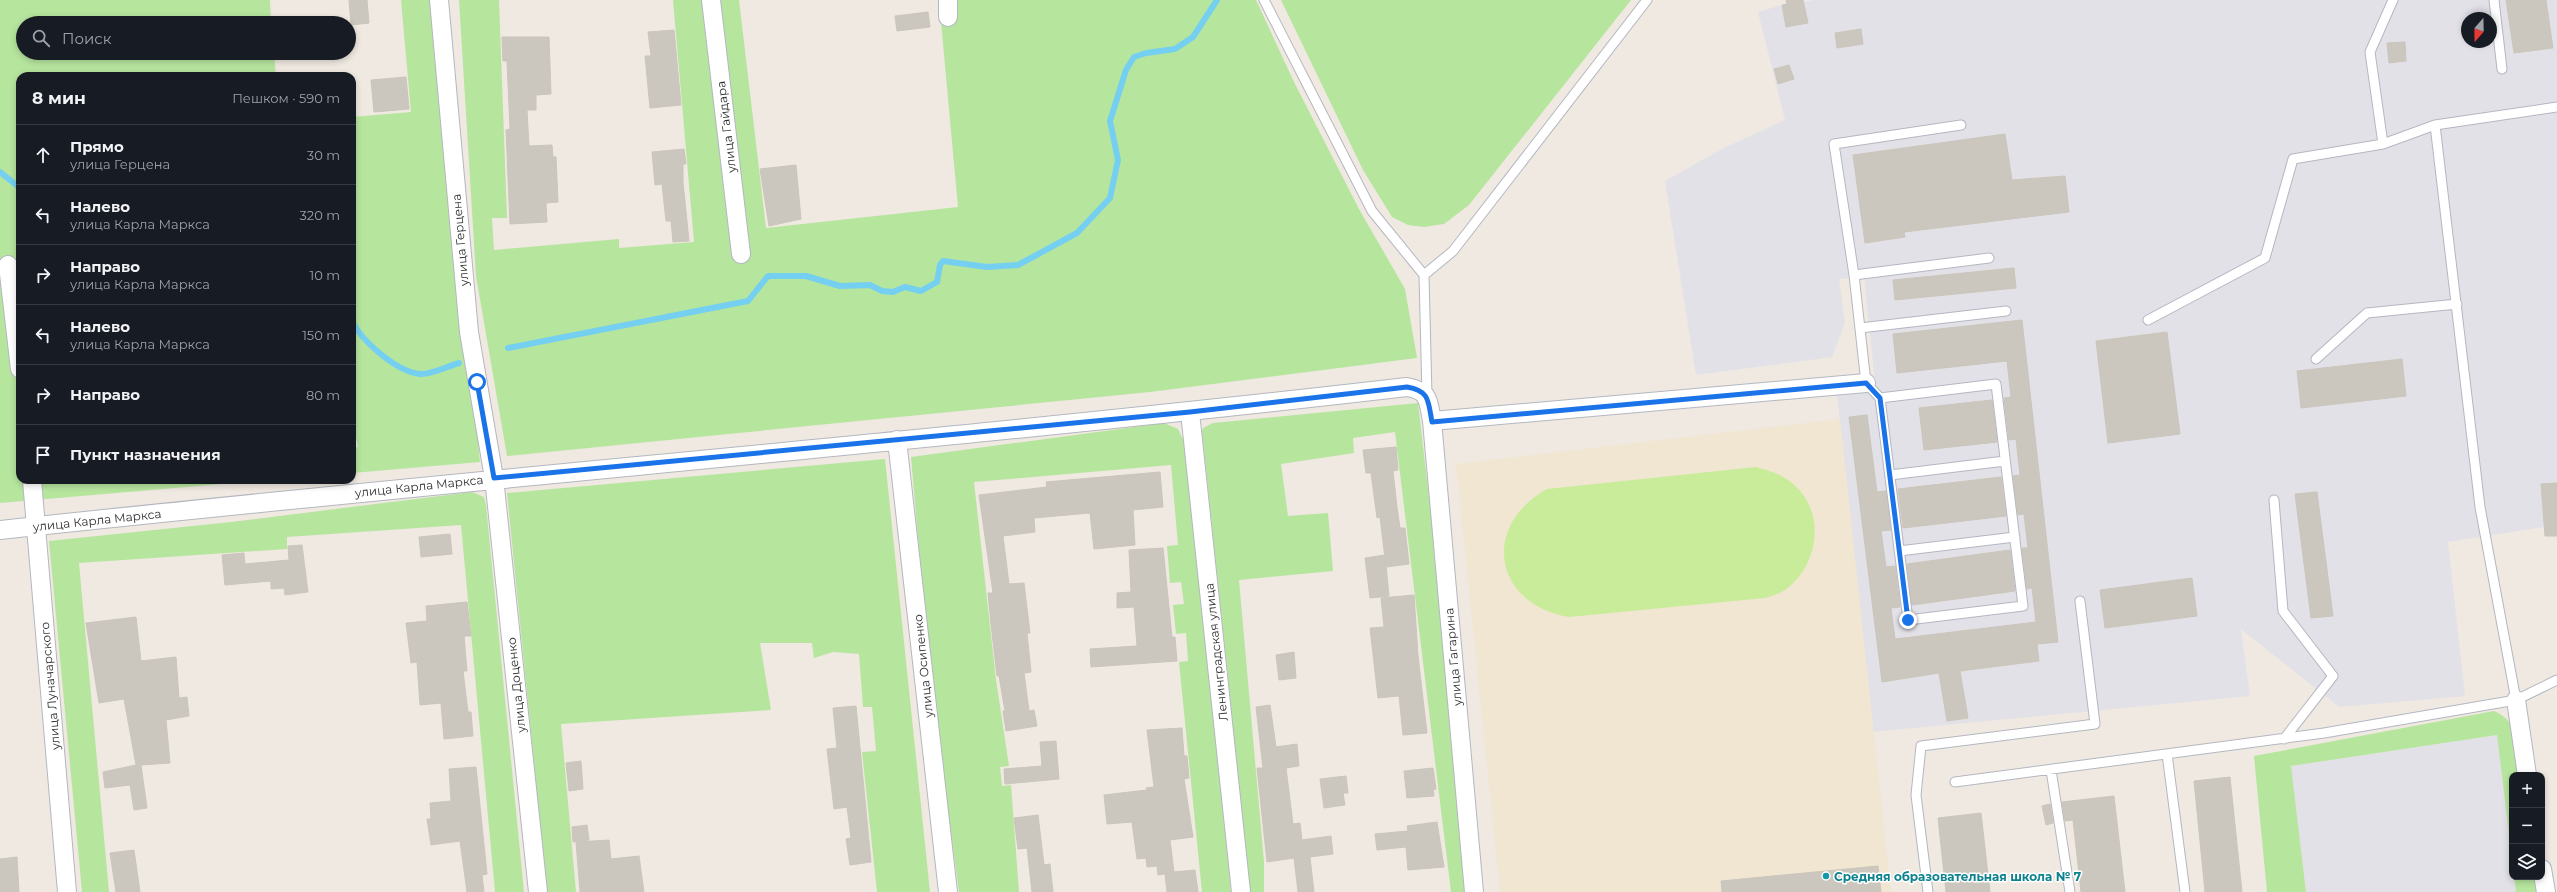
<!DOCTYPE html>
<html lang="ru">
<head>
<meta charset="utf-8">
<style>
  body { margin:0; font-family:Montserrat,sans-serif; background:#242831; color:#f1f3f6 }
  .controls { position:absolute; right:12px; bottom:12px; display:grid; overflow:hidden; border-radius:8px; box-shadow:0 2px 6px #0003 }
  .controls button { width:36px; height:36px; display:grid; place-items:center; padding:0; border:0; border-bottom:1px solid #363941; background:#171b24; color:#f1f3f6; font:20px sans-serif }
  .compass { position:absolute; left:2461px; top:12px; width:36px; height:36px; border-radius:50%; background:#171b24; box-shadow:0 2px 6px #0003; rotate:200deg }
  .stop { position:absolute; width:12px; height:12px; margin:-9px; border:3px solid #1a73e8; border-radius:50%; background:#fff }
  .stop.end { background:#1a73e8; border-color:#fff; box-shadow:0 1px 4px #0008 }
  .list { margin:0; padding:0; list-style:none }
  h2 { display:flex; justify-content:space-between; align-items:center; height:52px; margin:0; padding:0 16px; font-size:17px }
  h2 small { font-size:13px; font-weight:400; color:#9ea1a6 }
  .list li { display:grid; grid-template-columns:26px 1fr auto; gap:12px; align-items:center; box-sizing:border-box; height:60px; padding:0 16px; border-top:1px solid #363941 }
  .list b { display:block; font-size:15px; white-space:nowrap }
  .list p { margin:0; font-size:13px; white-space:nowrap; color:#9ea1a6 }
  .list em { font-size:13px; font-style:normal; color:#9ea1a6 }
  .icon { flex:none; width:22px; height:22px; fill:none; stroke:currentColor; stroke-width:2; stroke-linecap:round; stroke-linejoin:round }
  .map { position:relative; flex:none; width:2557px; height:892px; overflow:hidden }
  .search { position:absolute; background:#171b24; box-shadow:0 2px 6px #0003; left:16px; top:16px; width:340px; height:44px; display:flex; align-items:center; gap:10px; box-sizing:border-box; padding:0 14px; border-radius:22px; color:#9ea1a6; font-size:15px }
  .panel { position:absolute; background:#171b24; box-shadow:0 2px 6px #0003; left:16px; top:72px; width:340px; height:412px; border-radius:12px }
  .map>svg:first-child { display:block }
  .industrial { fill:#e3e1e8; fill-rule:evenodd }
  .education { fill:#f0e6d1 }
  .green { fill:#b6e59e }
  .pitch { fill:#c9ec9a }
  .lines { fill:none; stroke-linecap:round; stroke-linejoin:round }
  .stream { stroke:#75cff0; stroke-width:6 }
  .building { fill:#cbc7bf; stroke:#cbc5ba }
  .service-casing { stroke:#b4b7c1; stroke-width:11 }
  .minor-casing { stroke:#b4b7c1; stroke-width:20 }
  .service { stroke:#fff; stroke-width:9 }
  .minor { stroke:#fff; stroke-width:18 }
  .route { stroke:#1a73e8; stroke-width:5 }
  .culture-dot { fill:#0f9aa8; stroke:#fff; stroke-width:1.5 }
  .labels { text-anchor:middle; dominant-baseline:central; stroke-width:3; stroke-linejoin:round; paint-order:stroke }
  .street-label { font-size:12px; fill:#2e2e2e; stroke:#fff }
  .culture-label { font-size:12px; font-weight:bold; fill:#0d838f; stroke:#fff; text-anchor:start }
</style>
</head>
<body>
<div class="map">
<svg width="2557" height="892" viewBox="0 0 2557 892">
  <rect width="100%" height="100%" fill="#efe9e1"/>
  <!-- industrial -->
  <path class="industrial" d="M1815,0H2557V525L2448,542L2465,696L2339,707L2241,629L2250,696L1872,732L1837,393L1876,391L1864,277L1839,279L1845,323L1832,357L1696,375L1665,181L1724,148L1785,120L1758,12L1782,5ZM2467,18H2491V42H2467Z
    M2498,735L2512,858V877H2514L2516,892H2306L2290,766Z"/>
  <!-- education -->
  <path class="education" d="M1840,419L1891,892H1500L1456,464Z"/>
  <!-- green -->
  <path class="green" d="M0,0H270L271,23H23V53H274L276,76H20V480H269L0,503Z
    M401,0H433L480,462L352,473V448L358,447L352,418V117L411,112Z
    M459,0H499L507,218H492L494,250L619,239V248L694,242L673,0H739L766,228L958,207L939,0H1256L1294,82L1359,209L1405,289L1417,358L1150,392L507,456L476,276Z
    M1281,0H1631L1469,205L1444,224L1424,227L1408,225L1392,217L1363,170Z
    M1418,403L1475,892H1451L1395,432L1353,438L1354,453L1281,464L1288,516L1328,513L1333,571L1239,580L1264,862V892H1246L1229,687L1202,431L1203,428L1213,423Z
    M1164,423L1178,429L1187,447L1231,892H1202L1179,662L1188,661L1186,633L1176,634L1173,605L1184,604L1181,582L1170,583L1167,546L1178,545L1171,465L974,482L996,680L1009,766L1000,767L1002,786L1011,785L1019,892H959L931,686L911,457Z
    M885,459L930,892H877L862,752L876,751L872,707H863L859,654L833,652L814,658L812,643H760L771,710L561,724L576,892H547L507,493Z
    M472,492L484,497L486,505L524,892H495L461,525L287,537V549L79,563L109,892H82L49,541L231,522Z
    M2494,711C2521,723 2520,749 2527,775H2512V858L2497,735L2291,766L2306,892H2267L2254,756Z
    M2514,877H2541L2543,892H2516Z"/>
  <!-- pitch -->
  <path class="pitch" d="M1756,467C1770,471 1781,474 1792,483C1827,511 1819,566 1785,590C1779,594 1771,596 1765,598L1569,617C1494,604 1480,527 1547,489Z"/>
  <g class="lines">
    <!-- stream -->
    <path class="stream" d="M0,172L20,188
      M352,320C360,340 397,372 420,374C431,375 448,366 459,363
      M508,348L748,301L768,276H806L840,286L870,285L882,291L893,292L905,287L921,291L937,282L940,265L943,261L987,267L1018,265L1077,233L1110,198L1118,160L1110,121L1126,70L1134,57L1146,53L1175,49L1193,37L1217,0"/>
  </g>
  <!-- building -->
  <path class="building" d="M349,0H367L369,23L351,25Z
    M1786,0H1803L1808,23L1786,27L1782,5L1787,4Z
    M2506,0H2546L2553,48L2514,53Z
    M928,12L930,27L897,31L895,16Z
    M1861,29L1863,44L1837,48L1835,33Z
    M674,30L681,105L650,108L645,56H651L648,32Z
    M502,37H549L551,94L536,95V110H527L529,146L552,145L553,157H556L558,202L546,203L547,222L510,224L506,130L510,129L507,61H503Z
    M2405,42L2406,61L2389,63L2387,43Z
    M1789,65L1794,79L1778,84L1774,69Z
    M406,77L409,109L374,112L371,80Z
    M2005,134L2012,180L2065,176L2069,212L1904,232L1905,237L1865,243L1853,155Z
    M684,149L686,164H683V182L689,241L673,242L671,221H666L662,184L655,185L652,152Z
    M796,165L801,219L769,226L760,169Z
    M2014,268L2016,288L1895,300L1893,280Z
    M2022,320L2058,642L2037,644L2039,661L1960,671L1968,718L1947,721L1939,673L1882,682L1849,417L1867,415L1877,492L1886,491L1891,530L1881,531L1886,567L1895,566L1900,607L1891,608L1895,639L2036,622L2032,588L2027,589L2022,548H2028L2024,514L2018,515L2013,476L2020,475L2016,439L2009,440L2004,398L2011,397L2007,361L1897,373L1893,334Z
    M2167,332L2180,434L2108,443L2096,341Z
    M2402,359L2406,396L2301,408L2297,371Z
    M1992,400L1997,442L1924,450L1919,408Z
    M1396,447L1398,470L1393,471L1397,507L1400,528H1405L1409,564L1386,567L1380,517L1377,518L1371,473H1366L1363,450Z
    M1160,472L1163,507L1133,510L1135,545L1094,549L1090,513L1034,518L1035,532L1003,536L1009,584L1024,583L1030,633H1027L1031,672L1024,673L1029,711L1034,710L1037,726L1006,731L1003,711H1005L999,676H997L991,624L988,593H993L979,495L1047,487L1046,482Z
    M2001,477L2006,516L1903,528L1898,489Z
    M2557,483V536H2545L2541,484Z
    M2317,492L2333,616L2311,618L2295,494Z
    M450,534L452,554L421,557L419,537Z
    M302,545L308,592L285,595L284,588L271,589V581L225,585L222,555L244,553L245,564L289,560L288,546Z
    M1163,548L1172,637H1175L1177,661L1091,667L1090,649L1137,646L1134,607L1117,608V593L1131,592L1129,550Z
    M2010,550L2015,591L1912,605L1907,564Z
    M1385,555L1389,596L1370,598L1365,558Z
    M2192,578L2197,616L2105,628L2100,590Z
    M1414,595L1418,656L1427,733L1403,735L1399,696L1378,698L1370,628L1384,627L1381,598Z
    M467,602L471,636H464L467,671H463L468,712H471L473,736L444,739L441,703L420,705L417,662L411,663L406,623L427,621L426,606Z
    M136,617L141,661L176,657L179,698L187,697L189,716L166,720L170,763L141,765L147,808L134,810L130,785L105,788L103,772L136,765L124,699L99,703L86,623Z
    M1294,652L1296,678L1279,680L1276,655Z
    M1270,705L1276,747L1297,744L1299,766L1286,768L1293,824L1300,823L1302,840L1331,836L1333,854L1310,857L1314,892H1298L1294,858L1267,862L1257,768H1263L1256,707Z
    M856,706L871,862L850,865L846,839L851,838L847,807L834,809L827,749L837,748L833,708Z
    M1182,728L1184,756H1187L1189,778L1184,779L1193,837L1170,840L1174,872L1195,870L1198,892H1167L1165,874L1158,875L1157,866L1147,867L1146,858L1137,859L1132,822L1107,824L1104,795L1147,790L1146,788L1154,787L1147,730Z
    M1056,741L1059,779L1005,784L1004,769L1042,766L1040,742Z
    M581,761L583,789L569,791L566,763Z
    M476,767L487,874L482,875L484,892H467L460,841L431,845L427,819H431L430,803L451,801L449,769Z
    M1433,768L1436,789L1433,790L1434,796L1407,798L1404,771Z
    M1346,776L1348,793H1343L1345,805L1324,808L1320,779Z
    M2230,777L2242,892H2205L2194,781Z
    M2114,796L2125,892H2081L2073,820L2065,821L2062,802Z
    M2050,804L2053,823L2046,825L2042,806Z
    M1981,813L1990,892H1946L1938,818Z
    M1038,815L1044,865L1050,864L1053,892H1032L1027,848L1018,849L1014,818Z
    M1437,822L1444,867L1408,870L1406,847L1377,850L1375,834L1408,831L1407,826Z
    M587,825L589,840L573,842L572,827Z
    M609,840L611,859L639,856L644,892H580L576,842Z
    M134,850L140,892H116L110,853Z
    M17,857L19,892H0V859Z
    M1878,866L1881,892H1722L1721,881Z"/>
  <g class="lines">
    <defs>
      <path id="service" d="M1264,0L1372,211L1424,275L1427,396
        M2494,0L2502,69
        M2435,125L2480,507L2516,700
        M2383,144L2370,52L2393,0
        M1424,275L1453,251L1647,0
        M1854,275L1989,258
        M2148,320L2265,258L2293,159L2383,144L2435,125L2557,107
        M1860,328L2006,311
        M2316,359L2367,313L2457,304
        M1880,398L1996,384L2023,606L1908,620L1880,398L1866,383L1854,275L1834,144L1961,125
        M1890,475L2005,461
        M2274,500L2283,611L2333,676L2284,739
        M1899,551L2015,537
        M2167,754L2185,892
        M2051,770L2070,892
        M1955,782L2324,733L2516,700L2557,680
        M1928,892L1916,795L1921,746L2095,724L2080,601"/>
      <path id="minor" d="M439,0L469,332L494,478L538,892
        M711,0L741,254
        M948,17V0
        M8,265L20,369
        M1190,412L1241,892
        M1432,421L1474,892
        M897,440L948,892
        M32,480L67,892
        M0,530C469,479 939,441 1407,387C1430,391 1428,401 1432,421L1866,383
        M2516,700L2527,775
        M2542,869L2546,892"/>
    </defs>
    <!-- service casing -->
    <use href="#service" class="service-casing"/>
    <!-- minor casing -->
    <use href="#minor" class="minor-casing"/>
    <!-- service -->
    <use href="#service" class="service"/>
    <!-- minor -->
    <use href="#minor" class="minor"/>
  </g>
  <g class="lines">
    <!-- route -->
    <path class="route" d="M477,382L494,478L1190,412L1407,387C1430,391 1428,401 1432,422L1866,383L1880,398L1908,620"/>
  </g>
  <!-- markers -->
  <circle class="culture-dot" cx="1826" cy="876" r="4"/>
  <g class="labels">
    <!-- street labels -->
    <g class="street-label">
      <text transform="translate(726 127) rotate(-97)">улица Гайдара</text>
      <text transform="translate(460 240) rotate(-95)">улица Герцена</text>
      <text transform="translate(419 486) rotate(-6)">улица Карла Маркса</text>
      <text transform="translate(97 520) rotate(-6)">улица Карла Маркса</text>
      <text transform="translate(1216 652) rotate(-96)">Ленинградская улица</text>
      <text transform="translate(1453 657) rotate(-95)">улица Гагарина</text>
      <text transform="translate(923 666) rotate(-96)">улица Осипенко</text>
      <text transform="translate(516 685) rotate(-96)">улица Доценко</text>
      <text transform="translate(50 686) rotate(-95)">улица Луначарского</text>
    </g>
    <!-- culture labels -->
    <g class="culture-label">
      <text x="1834" y="876">Средняя образовательная школа № 7</text>
    </g>
  </g>
</svg>
<div class="controls">
<button>+</button>
<button>−</button>
<button><svg class="icon" aria-label="layers" viewBox="0 0 24 24"><path d="M12 4l9 5-9 5-9-5zM3 14l9 5 9-5"/></svg></button>
</div>
<svg class="compass" viewBox="-18 -18 36 36"><path d="M0-13l5 13h-10z" fill="#e53935"/><path d="M0 13l5-13h-10z" fill="#9ea1a6"/></svg>
<div class="stop" style="left:477px;top:382px"></div>
<div class="stop end" style="left:1908px;top:620px"></div>
<div class="search"><svg class="icon" aria-label="search" viewBox="0 0 24 24"><circle cx="10" cy="10" r="6"/><path d="M15 15l6 6"/></svg>Поиск</div>
<section class="panel">
<h2>8 мин<small>Пешком · 590 m</small></h2>
<ul class="list">
<li><svg class="icon" aria-label="ahead" viewBox="0 0 24 24"><path d="M12 20V5M6 11l6-6 6 6"/></svg><div><b>Прямо</b><p>улица Герцена</p></div><em>30 m</em></li>
<li><svg class="icon" aria-label="left" viewBox="0 0 24 24"><path d="M17 20v-9H6M10 6l-5 5 5 5"/></svg><div><b>Налево</b><p>улица Карла Маркса</p></div><em>320 m</em></li>
<li><svg class="icon" aria-label="right" viewBox="0 0 24 24"><path d="M7 20v-9h11M14 6l5 5-5 5"/></svg><div><b>Направо</b><p>улица Карла Маркса</p></div><em>10 m</em></li>
<li><svg class="icon" aria-label="left" viewBox="0 0 24 24"><path d="M17 20v-9H6M10 6l-5 5 5 5"/></svg><div><b>Налево</b><p>улица Карла Маркса</p></div><em>150 m</em></li>
<li><svg class="icon" aria-label="right" viewBox="0 0 24 24"><path d="M7 20v-9h11M14 6l5 5-5 5"/></svg><div><b>Направо</b></div><em>80 m</em></li>
<li><svg class="icon" aria-label="arrive" viewBox="0 0 24 24"><path d="M6 21V4h12l-3 4 3 4H6"/></svg><div><b>Пункт назначения</b></div></li>
</ul>
</section>
</div>
</body>
</html>
